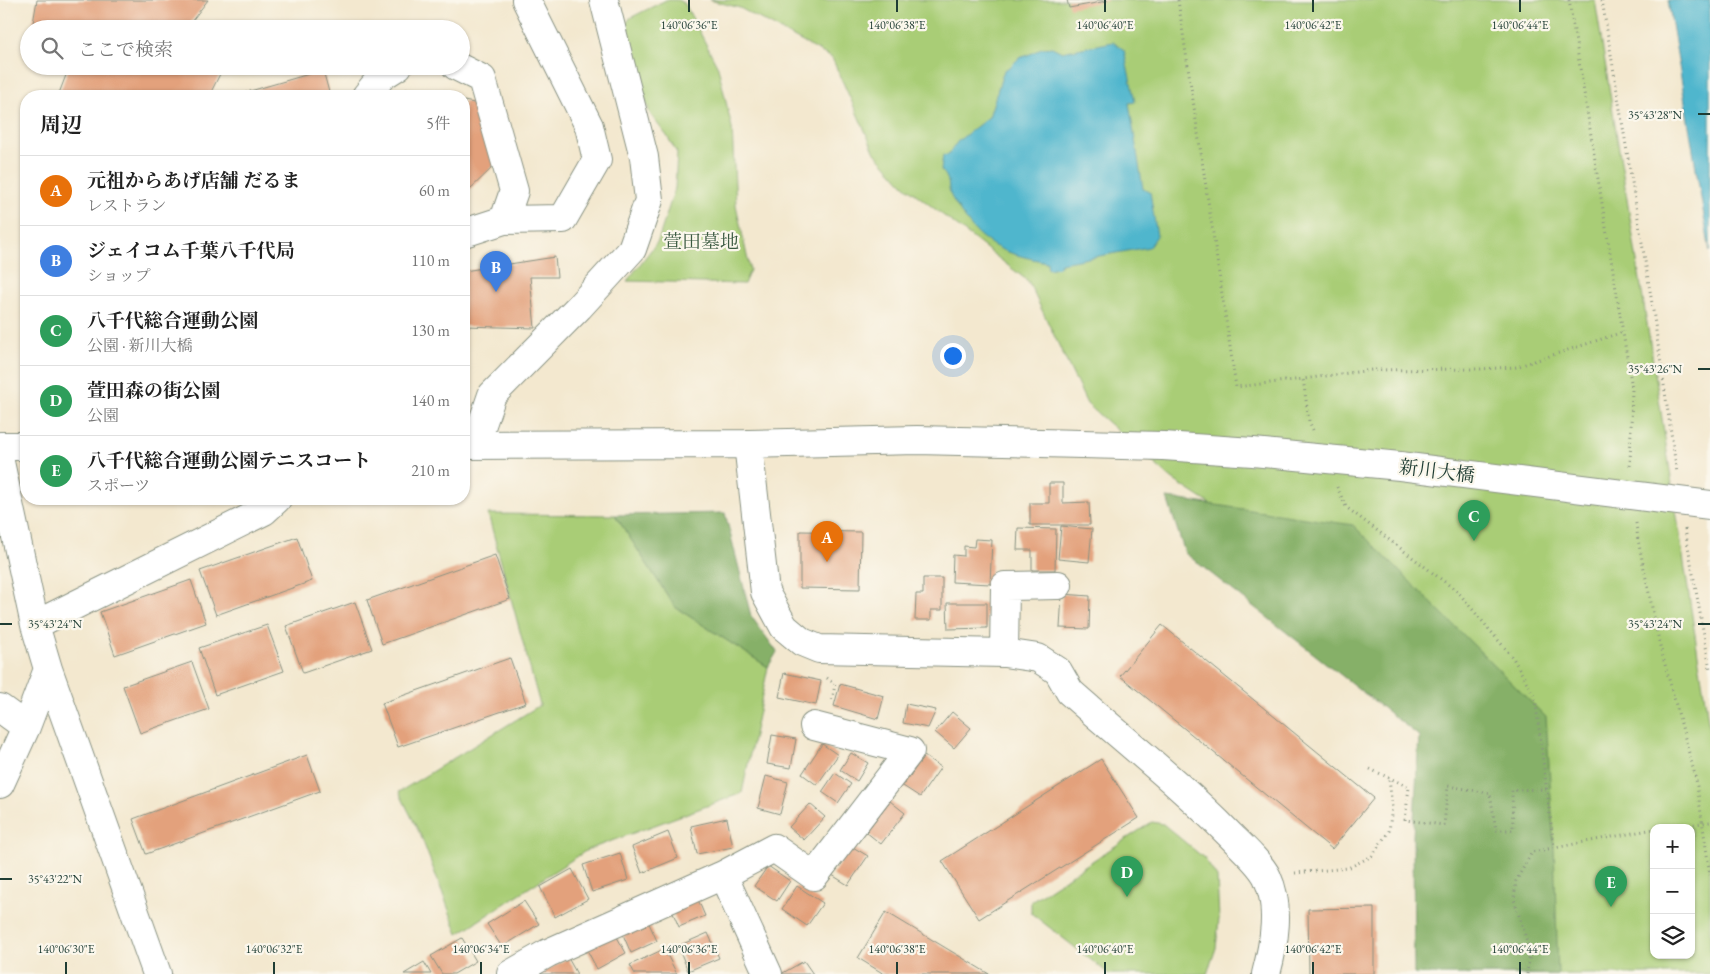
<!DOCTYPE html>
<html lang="ja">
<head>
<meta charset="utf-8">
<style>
  body { margin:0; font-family:"EB Garamond","Noto Serif JP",serif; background:#f6f6f6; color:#222 }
  .controls { position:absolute; right:15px; bottom:15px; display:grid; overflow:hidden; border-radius:10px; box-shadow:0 1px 4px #0004 }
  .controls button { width:45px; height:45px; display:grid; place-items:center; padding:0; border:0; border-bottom:1px solid #e0e0e0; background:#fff; color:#222; font:25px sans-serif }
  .you { position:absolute; left:952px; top:355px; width:18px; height:18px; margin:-12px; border:4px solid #fff; border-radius:50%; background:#1a73e8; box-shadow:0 0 0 8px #1a73e833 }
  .badge { display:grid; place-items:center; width:32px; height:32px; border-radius:50%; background:#d1495b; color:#fff; font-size:16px; font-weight:700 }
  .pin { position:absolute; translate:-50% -41px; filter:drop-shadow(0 1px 2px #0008) }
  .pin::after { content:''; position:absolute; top:26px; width:18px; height:15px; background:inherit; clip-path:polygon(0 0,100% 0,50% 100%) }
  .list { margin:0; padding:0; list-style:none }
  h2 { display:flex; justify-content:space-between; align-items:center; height:65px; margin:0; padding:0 20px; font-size:21px }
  h2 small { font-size:16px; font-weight:400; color:#767676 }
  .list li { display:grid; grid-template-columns:32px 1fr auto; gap:15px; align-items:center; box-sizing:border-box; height:70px; padding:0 20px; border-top:1px solid #e0e0e0 }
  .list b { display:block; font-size:19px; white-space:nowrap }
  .list p { margin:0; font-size:16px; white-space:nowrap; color:#767676 }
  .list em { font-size:16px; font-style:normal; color:#767676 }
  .icon { flex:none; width:28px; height:28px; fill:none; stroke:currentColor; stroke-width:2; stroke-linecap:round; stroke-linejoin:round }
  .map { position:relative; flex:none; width:1710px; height:974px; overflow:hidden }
  .search { position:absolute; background:#fff; box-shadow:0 1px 4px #0004; left:20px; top:20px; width:450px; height:55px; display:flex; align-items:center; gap:12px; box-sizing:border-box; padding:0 18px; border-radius:28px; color:#767676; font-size:19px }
  .panel { position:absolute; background:#fff; box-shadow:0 1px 4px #0004; left:20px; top:90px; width:450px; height:415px; border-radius:20px }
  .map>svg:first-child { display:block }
  .green { fill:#a9cd76; stroke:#648555; fill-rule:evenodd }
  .forest { fill:#86b067; stroke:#52764e }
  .water { fill:#4fb6cd; stroke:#377a80 }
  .building { fill:#e3a17b }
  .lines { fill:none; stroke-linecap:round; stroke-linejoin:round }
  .minor-casing { stroke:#899282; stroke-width:30 }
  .path { stroke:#899282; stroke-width:3; stroke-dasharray:1 4; stroke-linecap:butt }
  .minor { stroke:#fff; stroke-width:28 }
  .minor-bridge-casing { stroke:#899282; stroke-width:30; stroke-linecap:butt }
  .minor-bridge { stroke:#fff; stroke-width:28 }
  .ticks { fill:none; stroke:#1f3d34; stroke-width:2 }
  .labels { text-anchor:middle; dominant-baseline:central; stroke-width:4.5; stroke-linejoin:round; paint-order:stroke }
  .park-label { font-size:19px; fill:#3b5a41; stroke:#fbf7ec }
  .street-label { font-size:19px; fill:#1f3d34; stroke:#fbf7ec }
  .ticks-label { font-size:12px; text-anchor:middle; fill:#1f3d34; stroke:#fbf7ec; stroke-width:4.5; stroke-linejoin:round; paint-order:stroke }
</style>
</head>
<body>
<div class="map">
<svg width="1710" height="974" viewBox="0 0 1710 974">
  <rect width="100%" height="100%" fill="#fbf7ec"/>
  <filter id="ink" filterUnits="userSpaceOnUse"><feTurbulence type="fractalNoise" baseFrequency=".02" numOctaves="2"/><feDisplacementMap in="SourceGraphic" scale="10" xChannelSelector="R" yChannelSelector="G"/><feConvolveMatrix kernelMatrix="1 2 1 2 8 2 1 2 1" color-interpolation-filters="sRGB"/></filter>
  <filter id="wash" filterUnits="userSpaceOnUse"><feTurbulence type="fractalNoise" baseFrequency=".0096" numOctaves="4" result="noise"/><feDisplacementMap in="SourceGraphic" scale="20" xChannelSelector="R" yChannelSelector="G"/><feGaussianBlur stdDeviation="1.12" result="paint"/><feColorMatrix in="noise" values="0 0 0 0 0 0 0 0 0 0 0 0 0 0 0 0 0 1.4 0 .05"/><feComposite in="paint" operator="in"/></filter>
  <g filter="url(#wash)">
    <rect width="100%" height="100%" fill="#f3e8cf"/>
    <!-- green -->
    <path class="green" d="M666,0H678L685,4L718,67L732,128L736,205L750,270L744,284L627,281L658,241L675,188L677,153L667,136L650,114L623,29L630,18Z
      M710,0H1595L1657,386L1708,720L1710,735V974H1465L1476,856L1361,603L1172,479L1087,404L1028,281L904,185L875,153L832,58L740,8ZM1654,828H1691V955H1654Z
      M488,514L615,515L675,607L768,667L742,793L587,850L458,934L421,836L399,792L540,705Z
      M1152,822L1163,824L1204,858L1217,877L1219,919L1216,948L1207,974H1109L1031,913V901Z"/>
    <!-- forest -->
    <path class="forest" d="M1167,498L1353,525L1546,717L1554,847L1558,974H1414L1413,836L1419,736L1185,553Z
      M725,513L751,616L777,652L768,667L675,607L615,515Z"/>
    <!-- water -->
    <path class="water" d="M1668,0H1710V252Z
      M1113,42L1124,50L1135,102L1129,103L1143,189L1150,192L1157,236L1149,247L1061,263L1058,267L1048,269L1047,262C997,252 978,244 952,198C946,187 952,180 941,170L943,155L947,156L958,141L989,117L1004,70L1010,67L1019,58L1033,53L1041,48L1052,47L1062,52Z"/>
    <g id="blocks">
      <!-- building -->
      <path class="building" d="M37,0H208L191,22L197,29H32Z
        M1067,0H1107V1L1069,8Z
        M63,66H224L209,96H58L68,70Z
        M323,70L330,96H233Z
        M406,89L437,95V96H399Z
        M464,101L479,104L496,164L464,195Z
        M555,257L557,277H530L535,328L464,326V271Z
        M1049,483H1063V503L1089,502L1090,525H1030V503H1049Z
        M1061,526L1092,529L1089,562L1058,559Z
        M1018,528L1056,529L1055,570H1032V550H1017Z
        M800,531L861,532L860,589L800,588Z
        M297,537L312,581L216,615L200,571Z
        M975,539L992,540L990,584L952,582L953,555L964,556V546L974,547Z
        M495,555L510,599L382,644L367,600Z
        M923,578H942V610H931V620H915L916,594H923Z
        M191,580L206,623L115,655L100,612Z
        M1062,594L1090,596L1089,629L1060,628Z
        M355,602L372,649L303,673L286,626Z
        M947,603H987V628L948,629Z
        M267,625L284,671L215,695L199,648Z
        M1162,625L1374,798L1332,849L1120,676Z
        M510,658L526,703L398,747L382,703Z
        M192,662L209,709L140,733L123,686Z
        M784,673L821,681L816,705L779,697Z
        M840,684L884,696L878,719L834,706Z
        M906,704L936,710L928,728L903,723Z
        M952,712L971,728L954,748L935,732Z
        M772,735L796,739L791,768L767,764Z
        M822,744L838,755L817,785L802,774Z
        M851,753L868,763L857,781L840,770Z
        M307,755L320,791L146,854L133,819Z
        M924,756L941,767L920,797L903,786Z
        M1101,759L1139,818L979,919L942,861Z
        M835,773L851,784L838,803L822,792Z
        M766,776L788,782L780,814L758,808Z
        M890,801L905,813L881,844L866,832Z
        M810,804L825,817L804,840L789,827Z
        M727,818L733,847L697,854L691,826Z
        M668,832L678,858L642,873L632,847Z
        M851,846L868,856L848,885L832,875Z
        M620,853L628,880L592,892L583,865Z
        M768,866L790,881L777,901L754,886Z
        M572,869L588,899L555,917L540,887Z
        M797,886L823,903L807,926L782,909Z
        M696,895L705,916L679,927L670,906Z
        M524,901L539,924L502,947L487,924Z
        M1374,908V974H1309L1308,909Z
        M886,912L989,974H884L858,958Z
        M647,919L657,941L631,953L621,930Z
        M613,930L626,953L597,969L585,946Z
        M708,933L719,958L688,971L678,946Z
        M462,938L476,961L454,974H442L431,956Z
        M664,949L677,974H635L630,965Z
        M568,958L577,974H542L541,973Z
        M804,961L813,974H781Z
        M424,962L431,974H404Z"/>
    </g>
  </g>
  <g filter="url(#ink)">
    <use href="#blocks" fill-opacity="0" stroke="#899282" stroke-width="1"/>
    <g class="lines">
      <defs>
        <path id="minor" d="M456,66L482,79L514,191L504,220L464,233
          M366,96L382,76L398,66
          M504,220L563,219L597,160L589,126L526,0
          M748,444L765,592L784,627L802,642L819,649L1004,653L1038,658L1058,671L1070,692C1123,739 1180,784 1229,834C1240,845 1261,864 1267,877C1281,907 1274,944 1266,974
          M464,445L748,444L917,440L1163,446
          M475,445L492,395L579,307L632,249L649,200L644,157L604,0
          M0,446H26
          M0,462L35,625L48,669L26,727L0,784
          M35,625L264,511L277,499
          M1004,653L1005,586L1058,585
          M48,669L157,974
          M0,708L26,727
          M723,875L774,848L814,876L910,751L814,726
          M511,974L548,953L723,875L768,974"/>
      </defs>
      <!-- minor casing -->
      <use href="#minor" class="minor-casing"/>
      <!-- path -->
      <path class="path" d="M1178,0L1236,387L1303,379
        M1569,0L1632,388L1630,467
        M1602,0L1651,297L1677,473
        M1313,430L1309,421L1303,379L1372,370L1479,369L1516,367L1623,332
        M1337,487L1346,507L1458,592L1513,658L1535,697L1554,847
        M1636,523L1638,540L1660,646L1696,779L1710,875
        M1685,529L1710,669
        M827,678L835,684L832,702
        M1370,769L1409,787L1405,820L1444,825L1448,786L1490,793L1496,830H1513L1512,790L1547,789
        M1664,828L1710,822
        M1295,873L1348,868L1372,856L1389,831L1392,807L1389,778
        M1527,974L1530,951L1514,899L1516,881L1532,852L1654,829"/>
      <!-- minor -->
      <use href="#minor" class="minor"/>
      <defs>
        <path id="minor-bridge" d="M1163,446L1253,452L1400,466L1710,505"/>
      </defs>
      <!-- minor-bridge casing -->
      <use href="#minor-bridge" class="minor-bridge-casing"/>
      <!-- minor-bridge -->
      <use href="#minor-bridge" class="minor-bridge"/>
    </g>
  </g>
  <!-- ticks -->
  <path class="ticks" d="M689,0V12M897,0V12M1105,0V12M1313,0V12M1520,0V12M1698,114H1710M1698,369H1710M0,624H12M1698,624H1710M0,879H12M66,962V974M274,962V974M481,962V974M689,962V974M897,962V974M1105,962V974M1313,962V974M1520,962V974"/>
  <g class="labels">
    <!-- park labels -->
    <g class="park-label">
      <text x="701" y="241">萱田墓地</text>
    </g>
    <!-- street labels -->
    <g class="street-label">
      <text transform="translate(1437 471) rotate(7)">新川大橋</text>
    </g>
  </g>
  <g class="ticks-label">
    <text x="689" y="29">140°06'36"E</text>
    <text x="897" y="29">140°06'38"E</text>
    <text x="1105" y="29">140°06'40"E</text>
    <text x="1313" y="29">140°06'42"E</text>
    <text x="1520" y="29">140°06'44"E</text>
    <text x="1655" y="119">35°43'28"N</text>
    <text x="1655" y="373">35°43'26"N</text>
    <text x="55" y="628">35°43'24"N</text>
    <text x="1655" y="628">35°43'24"N</text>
    <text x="55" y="883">35°43'22"N</text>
    <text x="66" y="953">140°06'30"E</text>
    <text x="274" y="953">140°06'32"E</text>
    <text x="481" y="953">140°06'34"E</text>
    <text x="689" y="953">140°06'36"E</text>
    <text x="897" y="953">140°06'38"E</text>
    <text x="1105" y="953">140°06'40"E</text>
    <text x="1313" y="953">140°06'42"E</text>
    <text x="1520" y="953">140°06'44"E</text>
  </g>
</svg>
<div class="controls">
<button>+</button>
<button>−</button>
<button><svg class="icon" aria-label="layers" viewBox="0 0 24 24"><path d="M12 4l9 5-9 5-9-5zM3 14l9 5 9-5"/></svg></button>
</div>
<div class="you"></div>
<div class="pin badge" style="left:827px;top:562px;background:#e8710a">A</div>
<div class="pin badge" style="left:496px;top:292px;background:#3f7fe0">B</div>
<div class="pin badge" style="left:1474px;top:541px;background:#2e9e5b">C</div>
<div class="pin badge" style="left:1127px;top:897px;background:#2e9e5b">D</div>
<div class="pin badge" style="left:1611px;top:907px;background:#2e9e5b">E</div>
<div class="search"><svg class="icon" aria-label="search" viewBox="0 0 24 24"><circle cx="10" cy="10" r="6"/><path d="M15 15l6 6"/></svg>ここで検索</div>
<section class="panel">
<h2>周辺<small>5件</small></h2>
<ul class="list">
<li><span class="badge" style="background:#e8710a">A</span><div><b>元祖からあげ店舗 だるま</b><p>レストラン</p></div><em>60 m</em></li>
<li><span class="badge" style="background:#3f7fe0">B</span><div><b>ジェイコム千葉八千代局</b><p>ショップ</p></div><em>110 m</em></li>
<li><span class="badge" style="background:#2e9e5b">C</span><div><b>八千代総合運動公園</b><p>公園 · 新川大橋</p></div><em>130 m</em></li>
<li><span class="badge" style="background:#2e9e5b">D</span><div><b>萱田森の街公園</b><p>公園</p></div><em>140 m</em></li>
<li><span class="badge" style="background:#2e9e5b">E</span><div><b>八千代総合運動公園テニスコート</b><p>スポーツ</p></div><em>210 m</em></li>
</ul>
</section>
</div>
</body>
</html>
